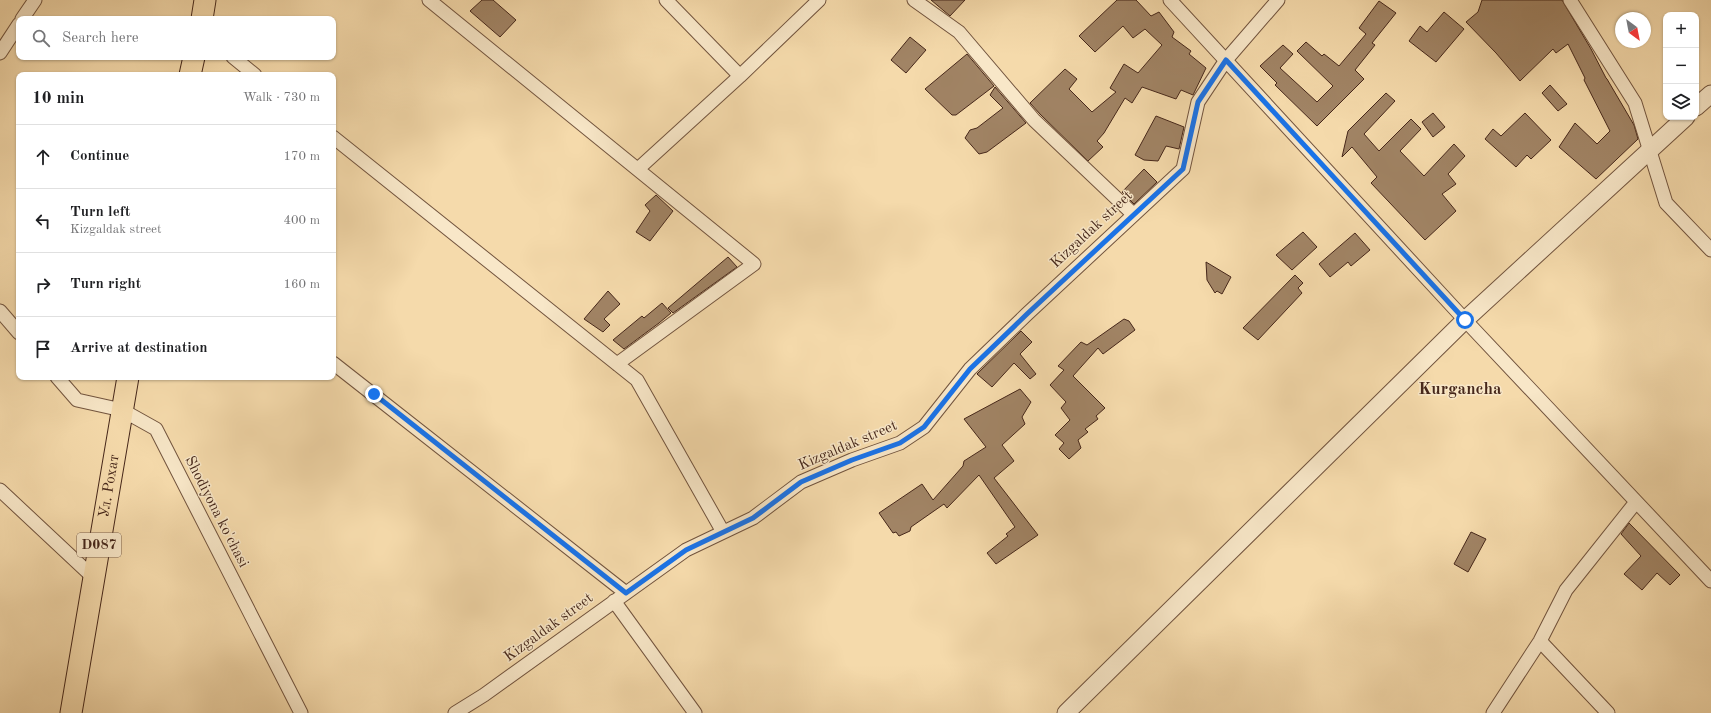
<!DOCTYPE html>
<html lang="en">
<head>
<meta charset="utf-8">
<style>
  body { margin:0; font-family:"Old Standard TT",serif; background:#f6f6f6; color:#202124 }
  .controls { position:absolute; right:12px; top:12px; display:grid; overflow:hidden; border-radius:8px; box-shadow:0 1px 3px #0004 }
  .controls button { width:36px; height:36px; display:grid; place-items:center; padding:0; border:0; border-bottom:1px solid #e0e0e0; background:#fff; color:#202124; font:20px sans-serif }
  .compass { position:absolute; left:1615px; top:12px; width:36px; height:36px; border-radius:50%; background:#fff; box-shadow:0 1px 3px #0004; rotate:148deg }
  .stop { position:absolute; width:12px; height:12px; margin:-9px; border:3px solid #1a73e8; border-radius:50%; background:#fff }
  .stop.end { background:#1a73e8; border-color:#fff; box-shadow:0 1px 4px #0008 }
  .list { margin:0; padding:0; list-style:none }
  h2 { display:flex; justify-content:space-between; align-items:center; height:52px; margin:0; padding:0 16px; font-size:17px }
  h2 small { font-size:13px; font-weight:400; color:#757577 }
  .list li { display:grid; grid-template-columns:26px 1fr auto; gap:12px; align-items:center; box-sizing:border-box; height:64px; padding:0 16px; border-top:1px solid #e0e0e0 }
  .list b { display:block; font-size:15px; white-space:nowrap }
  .list p { margin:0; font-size:13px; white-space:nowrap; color:#757577 }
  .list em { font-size:13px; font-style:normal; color:#757577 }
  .icon { flex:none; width:22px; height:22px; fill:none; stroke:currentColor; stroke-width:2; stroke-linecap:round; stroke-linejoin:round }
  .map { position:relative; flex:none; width:1711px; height:713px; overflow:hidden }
  .search { position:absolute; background:#fff; box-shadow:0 1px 3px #0004; left:16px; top:16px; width:320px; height:44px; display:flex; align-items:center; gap:10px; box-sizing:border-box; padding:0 14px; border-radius:8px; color:#757577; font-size:15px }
  .panel { position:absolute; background:#fff; box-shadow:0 1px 3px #0004; left:16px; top:72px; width:320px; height:308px; border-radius:8px }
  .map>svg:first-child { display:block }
  .building { fill:#a18465; stroke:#46271a }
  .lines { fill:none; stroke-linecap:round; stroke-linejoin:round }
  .minor-casing { stroke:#72543e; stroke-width:15 }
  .tertiary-casing { stroke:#72543e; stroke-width:19 }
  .primary-casing { stroke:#46271a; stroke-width:23 }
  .minor { stroke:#f8e7c8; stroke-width:13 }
  .tertiary { stroke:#f8e7c8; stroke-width:17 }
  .primary { stroke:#f5daab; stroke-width:21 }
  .route { stroke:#1a73e8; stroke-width:5 }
  .labels { text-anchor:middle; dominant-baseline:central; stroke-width:3; stroke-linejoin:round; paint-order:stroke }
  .shield { fill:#f8e7c8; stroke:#7b614e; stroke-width:1 }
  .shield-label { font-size:14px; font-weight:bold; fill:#46271a }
  .street-label { font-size:15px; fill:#46271a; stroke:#f8e7c8 }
  .quarter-label { font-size:17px; font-weight:bold; fill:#46271a; stroke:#f8e7c8 }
</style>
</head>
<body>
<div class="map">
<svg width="1711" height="713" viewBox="0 0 1711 713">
  <rect width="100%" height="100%" fill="#f5daab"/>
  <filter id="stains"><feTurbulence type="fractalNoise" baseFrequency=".005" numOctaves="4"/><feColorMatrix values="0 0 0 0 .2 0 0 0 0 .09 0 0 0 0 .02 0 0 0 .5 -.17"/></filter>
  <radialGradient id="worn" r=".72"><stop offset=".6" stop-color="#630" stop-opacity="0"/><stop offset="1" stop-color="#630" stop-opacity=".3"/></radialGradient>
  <!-- building -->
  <path class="building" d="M482,0H493L516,20L500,37L470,11Z
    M931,0H965L950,16Z
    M1117,0H1136L1151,16L1159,12L1174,32L1172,37L1191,51L1189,54L1206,68L1193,95L1181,90L1176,99L1142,87L1132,103L1125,98L1104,133L1097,141L1103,147L1088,161L1040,114L1030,103L1065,69L1077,79L1069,89L1092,112L1116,92L1110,88L1124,64L1138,73L1162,45L1145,29L1133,38L1123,26L1095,52L1079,36Z
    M1482,0H1562L1591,49L1606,78L1607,79L1634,125L1638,139L1596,179L1559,147L1575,123L1597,144L1610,131L1584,80L1585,78L1568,44L1556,53L1553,49L1520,81L1496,53L1466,22L1478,12Z
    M1379,1L1396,13L1372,43L1375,45L1355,70L1364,79L1317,126L1275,85L1277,83L1260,66L1283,45L1293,54L1280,68L1317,102L1333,86L1297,51L1306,42L1322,56L1324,54L1339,66L1366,34L1359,28Z
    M1444,12L1464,29L1436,62L1409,41L1420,26L1427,32Z
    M910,37L926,50L906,73L891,60Z
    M967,54L994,86L956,115H952L925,89Z
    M1550,85L1567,104L1558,111L1542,93Z
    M995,87L1026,123L987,152L979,154L965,138L970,130L977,128L1003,108L990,95Z
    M1386,93L1395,101L1364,134L1379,151L1411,119L1421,129L1400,151L1424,176L1454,144L1465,156L1448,174L1456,184L1442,194L1456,211L1425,240L1371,183L1377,177L1352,147L1342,157L1348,131Z
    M1433,113L1445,127L1433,137L1422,122Z
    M1525,113L1551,140L1531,159L1527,155L1516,167L1485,139L1493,129L1501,136Z
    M1156,116L1184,127L1179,149L1166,146L1158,161L1144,160L1135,155Z
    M1144,169L1157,182L1134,204L1122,192Z
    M656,195L673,211L650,241L636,232L650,211L645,205Z
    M1303,232L1317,247L1292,270L1276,255Z
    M1355,233L1370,250L1351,266L1348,262L1330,277L1319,264Z
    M728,257L737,267L673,313L668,308Z
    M1206,262L1231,277L1222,294L1217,291L1215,293L1207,280Z
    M1295,275L1303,283L1298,288L1302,293L1258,340L1243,328Z
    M608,291L620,304L604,319L610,325L603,332L584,319Z
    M662,303L671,313L659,323L624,349L613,340L642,316L644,318Z
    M1124,319L1129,321L1135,330L1103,354L1098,348L1073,376L1105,408L1096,416L1098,419L1085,429L1088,432L1078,440L1081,448L1069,459L1059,449L1064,443L1055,435L1070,420L1061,408L1066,402L1050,385L1064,370L1058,366L1081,342L1087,345Z
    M1021,331L1032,342L1020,354L1036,374L1030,379L1014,363L992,387L977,374Z
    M1020,389L1031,402L1022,417L1025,424L1002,445L1014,461L994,478L1038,535L996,564L987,553L1008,536L1006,534L1015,527L979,475L947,508L944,504L911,527L910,531L899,536L896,532L893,533L879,513L922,484L933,500L963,466L964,461L986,447L964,419Z
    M1629,523L1680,575L1670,585L1657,573L1642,590L1624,574L1641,556L1621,534Z
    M1471,532L1486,539L1468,572L1454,564Z"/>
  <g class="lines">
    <defs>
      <path id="minor" d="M429,0L754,264L617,364
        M666,0L740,76
        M914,0L959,32L1034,120L1133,214
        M1170,0L1465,320L1711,581
        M1570,0L1635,103L1666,203L1711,250
        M22,19L35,0
        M0,53L19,24
        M233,57L255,75
        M333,137L637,380L723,532
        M638,169L740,76L819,0
        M0,311L19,333
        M333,363L626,593
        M57,377L77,400L122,410L156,429L301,713
        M0,490L94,578
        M614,601L695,713
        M1540,641L1608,713
        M455,713L484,695L686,550L753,518L801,482L852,460L900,443L924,427L970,369L1027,314L1183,169L1198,102L1226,60L1278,0
        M1493,713L1540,641L1566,590L1636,502"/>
      <path id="tertiary" d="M1696,107L1711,94
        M1066,713L1465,320L1686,117"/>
      <g id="primary">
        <path d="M202,19L205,0"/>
        <path d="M190,75L194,57"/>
        <path id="s1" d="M71,713L128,377"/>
      </g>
    </defs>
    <!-- minor casing -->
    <use href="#minor" class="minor-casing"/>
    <!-- tertiary casing -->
    <use href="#tertiary" class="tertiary-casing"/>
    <!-- primary casing -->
    <use href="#primary" class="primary-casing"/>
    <!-- minor -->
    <use href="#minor" class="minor"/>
    <!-- tertiary -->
    <use href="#tertiary" class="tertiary"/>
    <!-- primary -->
    <use href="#primary" class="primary"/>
  </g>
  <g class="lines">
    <!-- route -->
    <path class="route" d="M374,394L626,593L686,550L753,518L801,482L852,460L900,443L924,427L970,369L1027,314L1183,169L1198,102L1226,60L1465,320"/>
  </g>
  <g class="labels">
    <!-- shield labels -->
    <rect class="shield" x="77" y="533" width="44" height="24" rx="3"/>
    <g class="shield-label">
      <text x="99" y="545">D087</text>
    </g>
    <!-- street labels -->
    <g class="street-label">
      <text transform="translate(1092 230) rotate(-43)">Kizgaldak street</text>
      <text transform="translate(848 446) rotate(-23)">Kizgaldak street</text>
      <text stroke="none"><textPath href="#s1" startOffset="230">Ул. Рохат</textPath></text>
      <text transform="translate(216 512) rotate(63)">Shodiyona ko'chasi</text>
      <text transform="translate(549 628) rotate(-36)">Kizgaldak street</text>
    </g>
    <!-- quarter labels -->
    <g class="quarter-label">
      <text x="1460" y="389">Kurgancha</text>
    </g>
  </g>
  <rect width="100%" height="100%" filter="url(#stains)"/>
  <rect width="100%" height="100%" fill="url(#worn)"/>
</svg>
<div class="controls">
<button>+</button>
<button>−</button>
<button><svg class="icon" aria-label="layers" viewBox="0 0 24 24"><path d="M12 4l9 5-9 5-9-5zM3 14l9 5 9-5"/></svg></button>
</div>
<svg class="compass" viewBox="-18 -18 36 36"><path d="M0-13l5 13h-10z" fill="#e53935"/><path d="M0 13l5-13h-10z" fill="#757577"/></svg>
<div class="stop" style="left:1465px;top:320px"></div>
<div class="stop end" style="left:374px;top:394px"></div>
<div class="search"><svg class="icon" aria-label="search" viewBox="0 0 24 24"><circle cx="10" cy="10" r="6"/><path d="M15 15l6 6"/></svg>Search here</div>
<section class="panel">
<h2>10 min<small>Walk · 730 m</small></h2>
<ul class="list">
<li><svg class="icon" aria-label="ahead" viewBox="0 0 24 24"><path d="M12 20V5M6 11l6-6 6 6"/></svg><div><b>Continue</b></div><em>170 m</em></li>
<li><svg class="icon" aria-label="left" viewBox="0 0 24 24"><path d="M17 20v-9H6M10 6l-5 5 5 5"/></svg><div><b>Turn left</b><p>Kizgaldak street</p></div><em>400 m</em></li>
<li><svg class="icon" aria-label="right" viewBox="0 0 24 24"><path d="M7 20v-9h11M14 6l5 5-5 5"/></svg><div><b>Turn right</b></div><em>160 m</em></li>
<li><svg class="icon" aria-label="arrive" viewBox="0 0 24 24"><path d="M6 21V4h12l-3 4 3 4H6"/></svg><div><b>Arrive at destination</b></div></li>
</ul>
</section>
</div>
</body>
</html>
